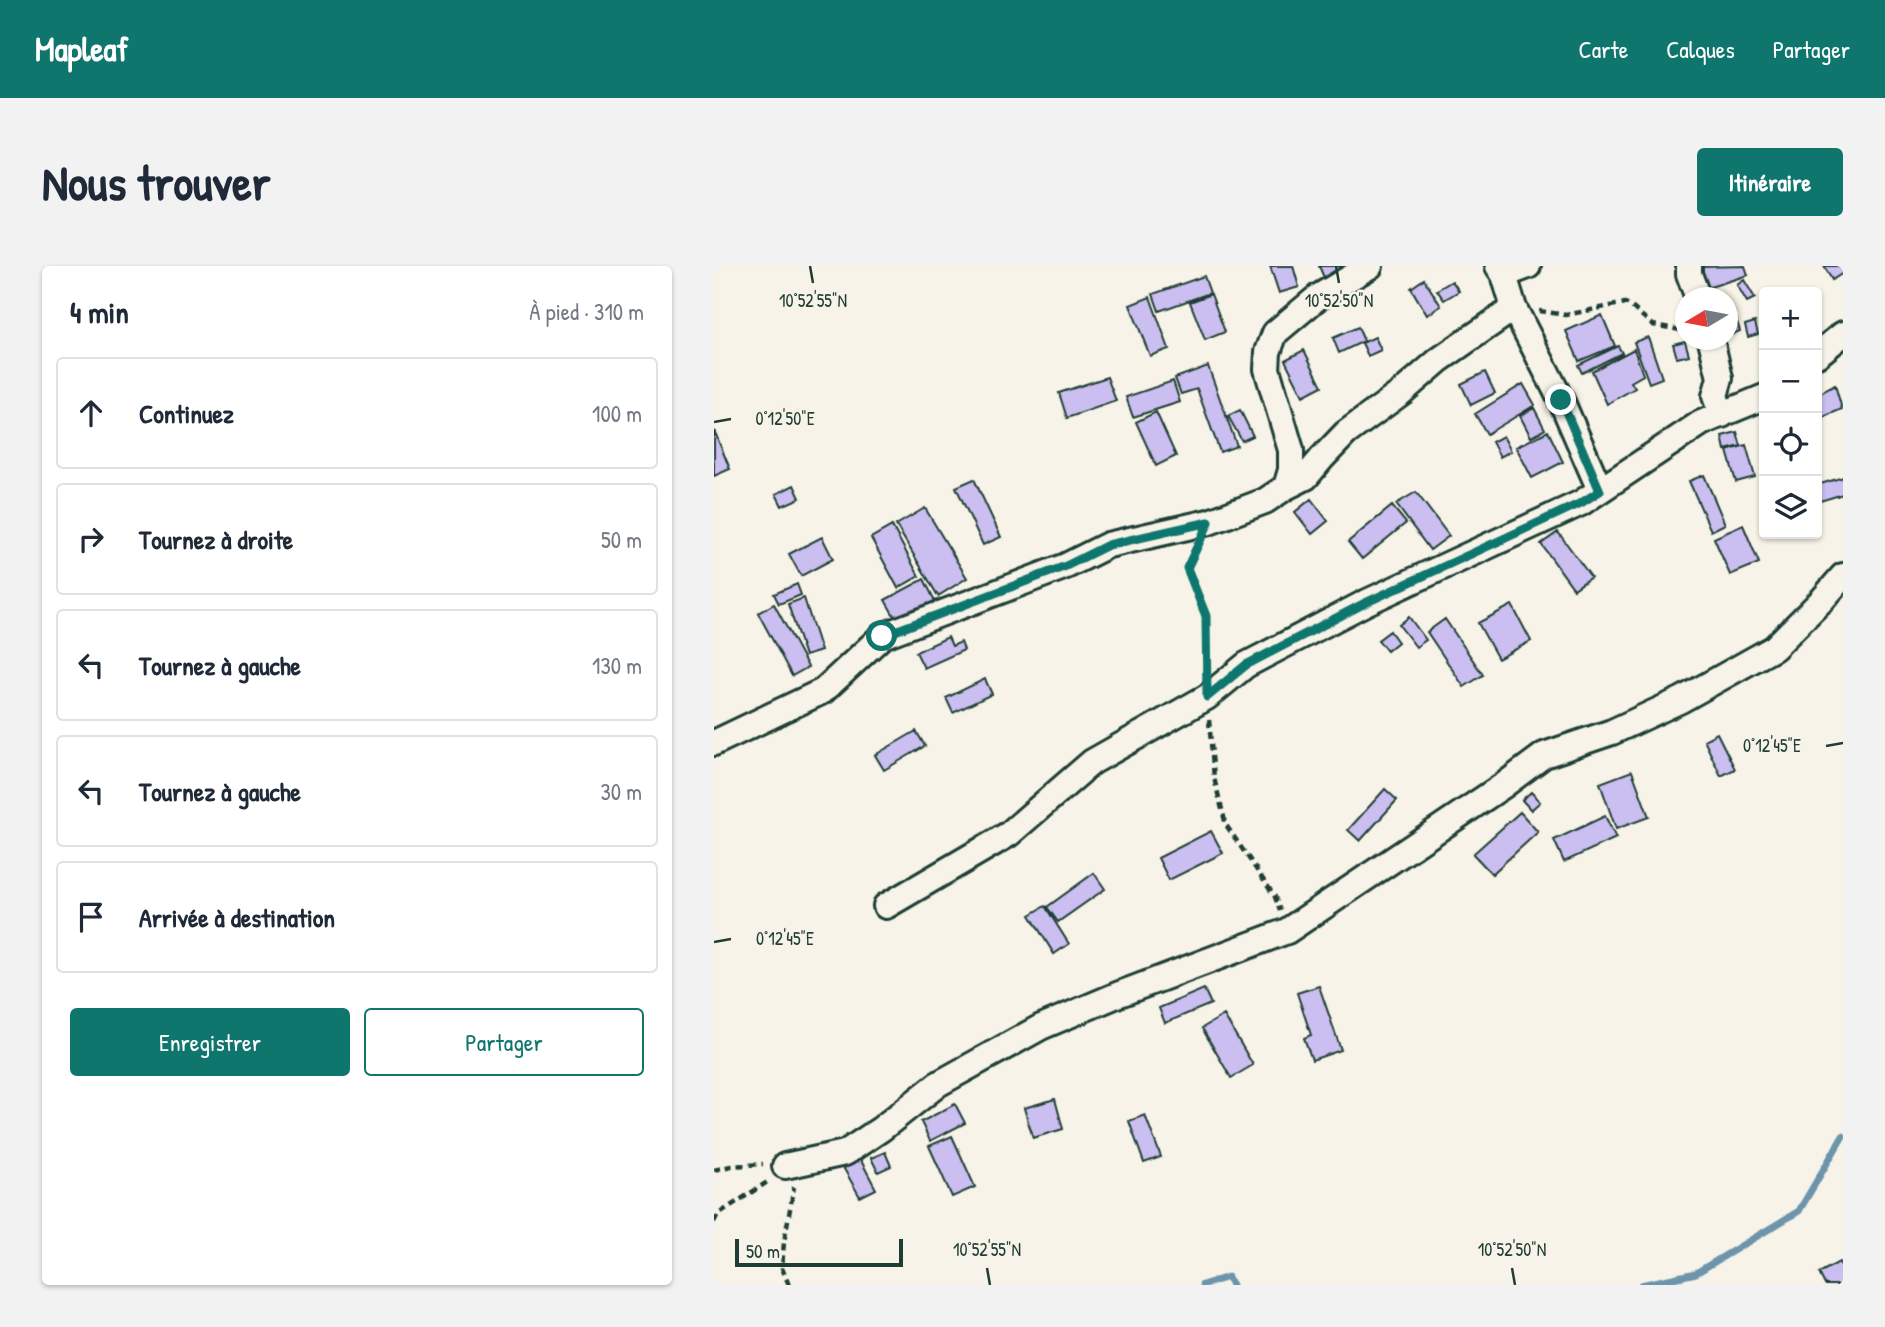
<!DOCTYPE html>
<html lang="fr">
<head>
<meta charset="utf-8">
<style>
  body { margin:0; font-family:"Patrick Hand",sans-serif; background:#f2f2f3; color:#1f2937 }
  .controls { position:absolute; right:21px; top:21px; display:grid; overflow:hidden; border-radius:7px; box-shadow:0 2px 5px #0004 }
  .controls button { width:63px; height:63px; display:grid; place-items:center; padding:0; border:0; border-bottom:2px solid #e0e1e3; background:#fff; color:#1f2937; font:35px sans-serif }
  .compass { position:absolute; left:961px; top:21px; width:63px; height:63px; border-radius:50%; background:#fff; box-shadow:0 2px 5px #0004; rotate:260deg }
  .scale { position:absolute; left:21px; bottom:18px; width:168px; box-sizing:border-box; padding-left:7px; border:4px solid #1f3d34; border-top:0; font-size:19px; line-height:24px; white-space:nowrap; color:#1f3d34; -webkit-text-stroke:5px #f7f3e8; paint-order:stroke }
  .stop { position:absolute; width:21px; height:21px; margin:-16px; border:5px solid #0f766e; border-radius:50%; background:#fff }
  .stop.end { background:#0f766e; border-color:#fff; box-shadow:0 2px 7px #0008 }
  .list { margin:0; padding:0; list-style:none }
  h2 { display:flex; justify-content:space-between; align-items:center; height:91px; margin:0; padding:0 28px; font-size:30px }
  h2 small { font-size:23px; font-weight:400; color:#747a83 }
  .list li { display:grid; grid-template-columns:46px 1fr auto; gap:21px; align-items:center; box-sizing:border-box; height:112px; margin:0 14px 14px; padding:0 14px; border:2px solid #e0e1e3; border-radius:7px }
  .list b { display:block; font-size:26px; white-space:nowrap }
  .list em { font-size:23px; font-style:normal; color:#747a83 }
  .actions { display:flex; gap:14px; padding:21px 28px }
  .actions a { flex:1; padding:16px 0; border:2px solid #0f766e; border-radius:7px; text-align:center; font-size:24px; color:#0f766e }
  .actions .main { background:#0f766e; color:#fff }
  .icon { flex:none; width:38px; height:38px; fill:none; stroke:currentColor; stroke-width:2; stroke-linecap:round; stroke-linejoin:round }
  .map { position:relative; flex:none; width:1129px; height:1019px; overflow:hidden; border-radius:7px }
  header { display:flex; align-items:center; gap:42px; box-sizing:border-box; height:98px; padding:0 35px; background:#0f766e; color:#fff }
  header strong { font-size:33px }
  nav { display:flex; gap:38px; margin-inline-start:auto; font-size:24px }
  .intro { display:flex; align-items:center; justify-content:space-between; box-sizing:border-box; height:168px; padding:0 42px }
  h1 { margin:0; font-size:49px }
  .button { padding:18px 32px; border-radius:7px; background:#0f766e; color:#fff; font-size:24px; font-weight:700 }
  main { display:flex; gap:42px; padding:0 42px }
  aside { flex:1; background:#fff; border-radius:7px; box-shadow:0 2px 5px #0004 }
  .map>svg:first-child { display:block }
  .lines { fill:none; stroke-linecap:round; stroke-linejoin:round }
  .stream { stroke:#6c94ab; stroke-width:7 }
  .building { fill:#cbbef0; stroke:#1f3d34; stroke-width:2 }
  .minor-casing { stroke:#1f3d34; stroke-width:30 }
  .path { stroke:#1f3d34; stroke-width:4.5; stroke-dasharray:7 5; stroke-linecap:butt }
  .minor { stroke:#f7f3e8; stroke-width:24 }
  .route { stroke:#0f766e; stroke-width:9 }
  .ticks { fill:none; stroke:#1f3d34; stroke-width:2.5 }
  .ticks-label { font-size:18px; text-anchor:middle; fill:#1f3d34; stroke:#f7f3e8; stroke-width:5; stroke-linejoin:round; paint-order:stroke }
</style>
</head>
<body>
<header>
<strong>Mapleaf</strong>
<nav><a>Carte</a><a>Calques</a><a>Partager</a></nav>
</header>
<div class="intro"><h1>Nous trouver</h1><a class="button">Itinéraire</a></div>
<main>
<aside>
<h2>4 min<small>À pied · 310 m</small></h2>
<ul class="list">
<li><svg class="icon" aria-label="ahead" viewBox="0 0 24 24"><path d="M12 20V5M6 11l6-6 6 6"/></svg><div><b>Continuez</b></div><em>100 m</em></li>
<li><svg class="icon" aria-label="right" viewBox="0 0 24 24"><path d="M7 20v-9h11M14 6l5 5-5 5"/></svg><div><b>Tournez à droite</b></div><em>50 m</em></li>
<li><svg class="icon" aria-label="left" viewBox="0 0 24 24"><path d="M17 20v-9H6M10 6l-5 5 5 5"/></svg><div><b>Tournez à gauche</b></div><em>130 m</em></li>
<li><svg class="icon" aria-label="left" viewBox="0 0 24 24"><path d="M17 20v-9H6M10 6l-5 5 5 5"/></svg><div><b>Tournez à gauche</b></div><em>30 m</em></li>
<li><svg class="icon" aria-label="arrive" viewBox="0 0 24 24"><path d="M6 21V4h12l-3 4 3 4H6"/></svg><div><b>Arrivée à destination</b></div></li>
</ul>
<div class="actions"><a class="main">Enregistrer</a><a>Partager</a></div>
</aside>
<div class="map">
<svg width="1129" height="1019" viewBox="0 0 1129 1019">
  <rect width="100%" height="100%" fill="#f7f3e8"/>
  <filter id="ink" filterUnits="userSpaceOnUse"><feTurbulence type="fractalNoise" baseFrequency=".0143" numOctaves="2"/><feDisplacementMap in="SourceGraphic" scale="14" xChannelSelector="R" yChannelSelector="G"/><feConvolveMatrix kernelMatrix="1 2 1 2 8 2 1 2 1" color-interpolation-filters="sRGB"/></filter>
  <g filter="url(#ink)">
    <g class="lines">
      <!-- stream -->
      <path class="stream" d="M488,1019L514,1011L518,1019
        M927,1019L982,1007L1085,945L1129,870"/>
    </g>
    <!-- building -->
    <path class="building" d="M556,0H579L585,21L565,27Z
      M605,0H645L611,14Z
      M1031,0L1034,9L993,22L985,1Z
      M1110,0H1129V7L1118,14Z
      M490,10L496,27L445,45L439,28Z
      M710,13L727,40L713,49L697,22Z
      M1030,14L1041,32L1033,36L1023,19Z
      M738,15L745,25L730,34L723,24Z
      M497,28L511,66L491,74L476,36Z
      M436,31L455,83L436,90L416,39Z
      M1019,44L1026,65L1014,70V46Z
      M888,49L901,80L865,95L852,65Z
      M1041,56L1044,68L1034,71L1031,59Z
      M644,61L650,75L625,87L619,72Z
      M661,71L667,84L654,90L648,77Z
      M934,71L948,112L935,117L920,76Z
      M971,75L975,89L963,92L959,78Z
      M904,80L908,87L868,107L864,99Z
      M920,83L929,109L917,116L921,122L893,138L878,105Z
      M590,84L608,120L589,130L571,94Z
      M494,100L523,180L506,186L483,123L467,128L461,112Z
      M771,106L781,127L757,139L747,118Z
      M393,111L402,135L353,152L345,127Z
      M459,115L466,136L419,151L412,131Z
      M809,118L821,139L773,168L761,148Z
      M1121,119L1128,143L1105,153L1103,129Z
      M820,142L831,163L817,171L806,150Z
      M526,144L539,170L528,175L514,150Z
      M442,146L462,190L442,200L422,156Z
      M0,164L16,203L0,210Z
      M834,165L849,196L818,212L802,181Z
      M1023,166L1027,180L1011,184L1008,170Z
      M789,170L797,185L786,191L778,176Z
      M1032,179L1041,211L1022,216L1013,185Z
      M990,209L1011,258L997,265L975,215Z
      M1129,211V228L1103,236V219Z
      M260,213L287,271L269,279L242,221Z
      M80,219L86,232L68,240L62,228Z
      M702,226L735,270L716,284L682,238Z
      M597,233L614,255L598,268L581,246Z
      M678,240L692,257L648,293L634,276Z
      M211,242L253,312L224,330L182,259Z
      M1029,259L1045,297L1016,309L1000,272Z
      M178,260L205,310L184,322L157,272Z
      M844,266L877,311L860,323L827,278Z
      M108,271L119,293L87,310L75,288Z
      M210,313L221,335L183,355L171,334Z
      M83,318L87,329L65,338L60,328Z
      M90,332L107,385L91,390L74,338Z
      M60,338L94,401L78,410L44,347Z
      M798,339L817,375L784,393L764,357Z
      M695,351L712,374L702,381L685,359Z
      M731,353L769,409L750,421L713,366Z
      M676,365L684,376L673,385L664,374Z
      M234,371L238,380L247,376L250,384L210,402L202,386Z
      M271,413L278,428L239,447L232,432Z
      M202,465L211,480L170,504L161,489Z
      M1003,467L1021,503L1007,510L990,474Z
      M918,505L935,551L902,563L886,517Z
      M671,523L683,534L646,575L634,564Z
      M817,526L826,536L817,544L808,534Z
      M806,546L824,566L778,608L759,588Z
      M891,550L902,572L850,596L840,574Z
      M497,565L509,587L455,614L444,592Z
      M380,607L391,623L344,656L333,641Z
      M331,640L355,678L340,688L316,649Z
      M605,720L627,784L598,794L590,772L597,769L583,727Z
      M490,723L497,738L451,757L445,742Z
      M510,749L539,799L517,812L488,762Z
      M341,833L349,863L319,872L310,842Z
      M241,838L251,857L216,875L207,856Z
      M431,849L447,891L430,897L415,855Z
      M238,870L261,921L238,931L215,880Z
      M171,886L177,900L164,906L157,892Z
      M143,887L162,923L146,931L126,896Z
      M1125,996L1129,1003V1019H1111L1105,1007Z"/>
    <g class="lines">
      <defs>
        <path id="minor" d="M784,0L790,9L800,42L847,134L886,224
          M975,0V8L984,32
          M790,9L814,0
          M997,74L1006,112L1001,130L1008,149
          M1103,89L1129,68
          M572,221L592,211L608,192L632,167L688,126L725,94L800,42
          M0,477L109,425L168,370L352,300L394,279L495,256L551,235L572,221L577,204V184L553,103L554,86L561,67L604,31L656,0
          M172,640L295,568L378,496L493,431L532,399L651,337L867,237L987,157L1050,131
          M71,900L131,887L167,863L224,818L327,761L403,729L573,665L790,519L830,489L898,466L967,434L1060,382L1108,334L1129,310"/>
      </defs>
      <!-- minor casing -->
      <use href="#minor" class="minor-casing"/>
      <!-- path -->
      <path class="path" d="M825,45L852,49L911,37L915,39L939,59L972,65
        M482,281L473,302L492,350L493,403
        M495,454L500,512L512,559L561,631L566,645
        M0,904L17,900L49,898
        M0,956L4,948L55,915
        M75,1019L68,1002L70,976L80,921"/>
      <!-- minor -->
      <use href="#minor" class="minor"/>
    </g>
  </g>
  <g class="lines" filter="url(#ink)">
    <!-- route -->
    <path class="route" d="M168,370L352,300L394,279L495,256L473,302L492,350L493,431L532,399L651,337L867,237L886,225L847,134"/>
  </g>
  <!-- ticks -->
  <path class="ticks" d="M96,0L99,17M622,0L625,17M0,156L17,153M1112,480L1129,477M0,676L17,673M273,1002L276,1019M798,1002L801,1019"/>
  <g class="ticks-label">
    <text x="99" y="41">10°52'55"N</text>
    <text x="625" y="41">10°52'50"N</text>
    <text x="71" y="159">0°12'50"E</text>
    <text x="1058" y="486">0°12'45"E</text>
    <text x="71" y="679">0°12'45"E</text>
    <text x="273" y="990">10°52'55"N</text>
    <text x="798" y="990">10°52'50"N</text>
  </g>
</svg>
<div class="controls">
<button>+</button>
<button>−</button>
<button><svg class="icon" aria-label="locate" viewBox="0 0 24 24"><circle cx="12" cy="12" r="6"/><path d="M12 2v4M12 18v4M2 12h4M18 12h4"/></svg></button>
<button><svg class="icon" aria-label="layers" viewBox="0 0 24 24"><path d="M12 4l9 5-9 5-9-5zM3 14l9 5 9-5"/></svg></button>
</div>
<svg class="compass" viewBox="-18 -18 36 36"><path d="M0-13l5 13h-10z" fill="#e53935"/><path d="M0 13l5-13h-10z" fill="#747a83"/></svg>
<div class="scale">50 m</div>
<div class="stop" style="left:168px;top:370px"></div>
<div class="stop end" style="left:847px;top:134px"></div>
</div>
</main>
</body>
</html>
